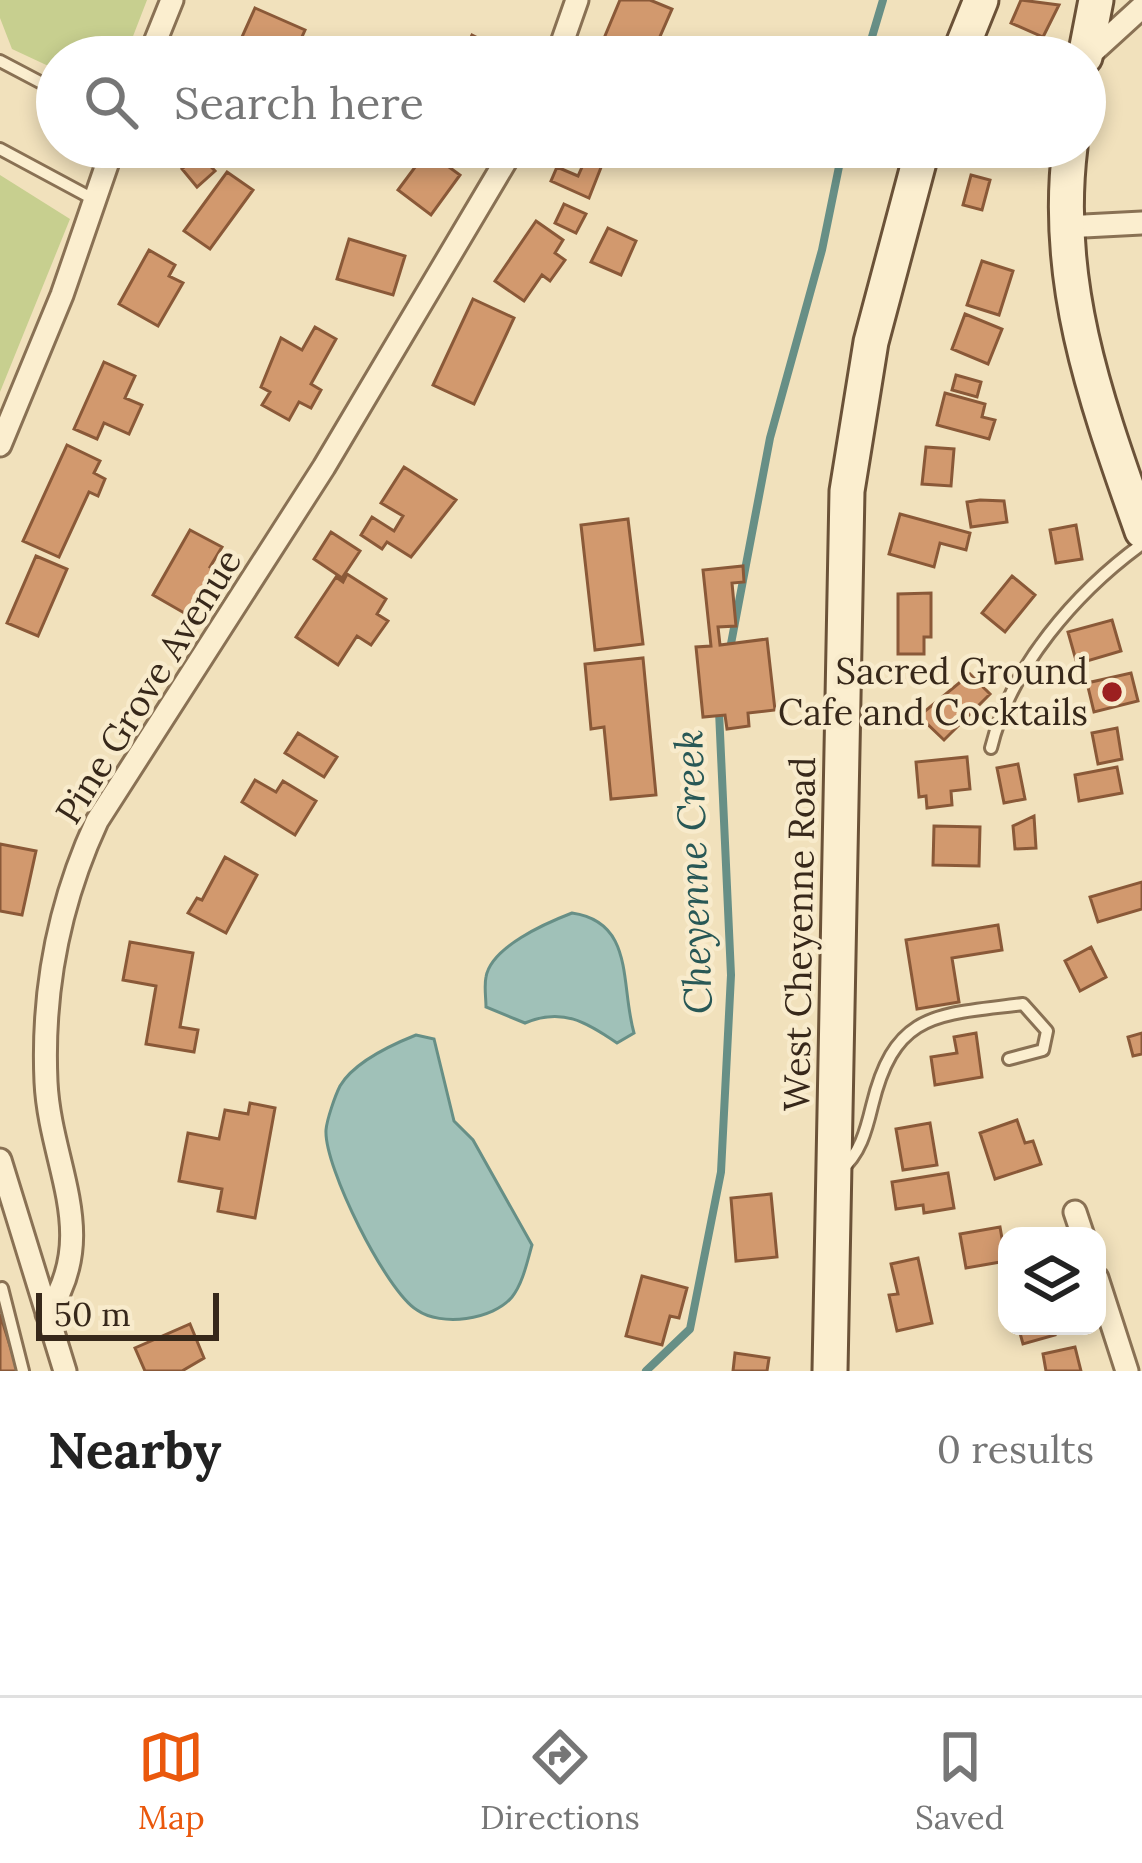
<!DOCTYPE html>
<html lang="en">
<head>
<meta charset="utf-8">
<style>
  body { margin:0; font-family:Lora,serif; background:#f2f2f2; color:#222 }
  .controls { position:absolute; right:36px; bottom:36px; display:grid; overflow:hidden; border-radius:24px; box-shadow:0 6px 18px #0003 }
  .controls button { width:108px; height:108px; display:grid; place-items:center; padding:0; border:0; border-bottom:3px solid #e0e0e0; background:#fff; color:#222; font:60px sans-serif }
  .scale { position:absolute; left:36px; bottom:30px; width:183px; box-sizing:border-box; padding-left:12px; border:6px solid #37281a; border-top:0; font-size:33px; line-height:42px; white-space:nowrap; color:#37281a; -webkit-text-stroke:9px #f8ebcc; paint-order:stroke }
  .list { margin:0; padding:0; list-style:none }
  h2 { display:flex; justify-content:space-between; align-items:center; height:156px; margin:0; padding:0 48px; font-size:51px }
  h2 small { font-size:39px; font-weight:400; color:#767676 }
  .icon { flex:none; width:66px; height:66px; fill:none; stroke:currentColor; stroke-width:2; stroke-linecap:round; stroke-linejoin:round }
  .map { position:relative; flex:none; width:1142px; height:1371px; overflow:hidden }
  .search { position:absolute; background:#fff; box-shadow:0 6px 18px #0003; left:36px; right:36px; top:36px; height:132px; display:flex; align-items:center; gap:30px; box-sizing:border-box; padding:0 42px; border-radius:66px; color:#767676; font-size:45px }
  .sheet { height:324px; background:#fff }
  nav { display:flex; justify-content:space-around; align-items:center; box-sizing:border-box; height:168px; border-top:3px solid #e0e0e0; background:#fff; font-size:33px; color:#767676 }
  nav a { display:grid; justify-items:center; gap:6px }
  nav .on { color:#ea580c }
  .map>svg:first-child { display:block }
  .green { fill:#c7cf8f }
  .water { fill:#a0c1b8; stroke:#678f86; stroke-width:3 }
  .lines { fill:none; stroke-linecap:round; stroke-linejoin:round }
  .stream { stroke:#678f86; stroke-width:8 }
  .building { fill:#d2996e; stroke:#8a5938; stroke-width:3 }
  .lane-casing { stroke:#897154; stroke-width:16 }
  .street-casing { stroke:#897154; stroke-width:27 }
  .secondary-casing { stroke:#6b5238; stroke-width:39 }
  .lane { stroke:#fbeecf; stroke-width:10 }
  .street { stroke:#fbeecf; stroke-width:21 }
  .secondary { stroke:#fbeecf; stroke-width:33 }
  .poi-dot { fill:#9c2020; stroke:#f8ebcc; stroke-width:4.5 }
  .labels { text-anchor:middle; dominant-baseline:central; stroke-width:9; stroke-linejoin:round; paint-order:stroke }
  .poi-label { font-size:36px; fill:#37281a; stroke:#f8ebcc; text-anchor:end }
  .street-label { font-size:36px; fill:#37281a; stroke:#f8ebcc }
  .water-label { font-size:39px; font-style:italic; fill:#285856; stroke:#f8ebcc }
</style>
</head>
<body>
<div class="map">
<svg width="1142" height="1371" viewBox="0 0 1142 1371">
  <rect width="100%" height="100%" fill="#f1e1bc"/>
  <!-- green -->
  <path class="green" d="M0,0H147L125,57H57V70L12,49L0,18Z
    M0,175L70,219L0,392Z"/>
  <!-- water -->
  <path class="water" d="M572,913C635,922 620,984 634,1033L617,1043C586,1022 562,1007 525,1023L486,1007C486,998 484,986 486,977C491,947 546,923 572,913Z
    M416,1035L434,1039L454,1121L473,1140L532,1245C527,1262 523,1283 512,1297C493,1320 441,1327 417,1310C386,1291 324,1167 326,1130C327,1119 335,1096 340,1086C354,1062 391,1045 416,1035Z"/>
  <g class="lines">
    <!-- stream -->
    <path class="stream" d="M866,57L883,0
      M730,649L770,438L822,250L843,147
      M646,1371L690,1329L721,1172L731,975L719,711"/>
  </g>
  <!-- building -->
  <path class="building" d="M620,0H650L672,9L651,57L597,55Z
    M1021,0L1059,5L1043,37L1011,23Z
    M255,8L305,30L293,57L281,52L279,57H233Z
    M472,35L515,57H461Z
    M223,147H273L265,166Z
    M591,147H609L589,198L551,181L557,167L578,176Z
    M427,151L460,175L431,215L398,190Z
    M199,154L215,171L197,187L182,169Z
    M227,172L253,190L210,249L184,231Z
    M971,175L990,180L982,210L963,205Z
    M564,204L586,214L576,233L555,223Z
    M536,221L563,240L555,253L565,260L550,281L542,275L524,301L495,281Z
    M608,228L636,241L621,275L591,262Z
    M349,239L405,256L393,295L337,279Z
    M149,250L175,265L169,276L183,283L158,326L119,304Z
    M982,261L1013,271L999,315L967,305Z
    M473,299L514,318L474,404L433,385Z
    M965,314L1002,329L988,364L952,349Z
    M315,327L336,339L311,384L321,390L311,408L299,402L289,420L262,405L270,392L261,387L281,338L302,350Z
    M104,362L135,376L125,398L142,405L129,434L104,423L97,439L74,429Z
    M956,375L981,382L977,397L952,390Z
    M945,393L985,404L982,417L995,420L989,439L937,425Z
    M67,445L100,461L94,473L105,479L98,496L89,492L59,557L23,541Z
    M926,447L954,449L951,486L922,484Z
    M404,467L456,500L411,557L387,542L382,549L361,535L372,517L394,531L403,516L381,503Z
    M980,500L1004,501L1007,522L971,527L967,502Z
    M900,514L970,533L966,550L940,543L934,567L889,554Z
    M628,519L643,644L595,650L581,525Z
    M1076,525L1082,559L1056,563L1050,530Z
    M190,530L222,547L210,567L219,572L193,618L153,595Z
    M331,532L360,551L342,578L314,559Z
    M36,556L67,569L38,636L7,623Z
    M743,566L744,582L732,583L736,626L718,627L720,645L767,639L775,710L748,713L749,726L727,729L725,715L703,717L696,647L711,646L703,570Z
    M347,574L386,599L377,614L388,621L371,645L357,636L338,665L296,637L336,577L343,582Z
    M1012,576L1035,595L1005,632L982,613Z
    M931,593V637H924V654H898V594Z
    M1112,620L1121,651L1077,664L1068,632Z
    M643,658L656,795L611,799L604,727L591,729L585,664Z
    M1131,673L1138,701L1094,712L1087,683Z
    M970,674L990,694L944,740L919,716Z
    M1117,728L1122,759L1098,764L1092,733Z
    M298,733L337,757L324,777L285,753Z
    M967,757L970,789L951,791L952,805L927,808L926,796L919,797L916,762Z
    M1018,764L1025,799L1004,803L997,768Z
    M1117,767L1122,793L1079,801L1075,775Z
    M255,780L276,792L283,781L316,801L295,835L242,802Z
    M1034,816L1036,848L1015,849L1013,826Z
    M934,826L980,827L979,866L933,865Z
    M0,844L36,851L22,915L0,911Z
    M225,857L257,875L226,933L188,913L197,898L202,900Z
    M1142,882V909L1098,922L1090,897Z
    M998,925L1002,950L952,958L959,1002L917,1009L906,940Z
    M130,942L193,953L180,1027L198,1030L194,1052L146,1044L156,986L123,980Z
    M1091,947L1106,977L1080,991L1065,961Z
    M976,1033L982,1077L935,1085L931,1057L957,1053L954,1037Z
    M1142,1033V1054L1133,1056L1128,1037Z
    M250,1103L275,1108L255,1218L218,1211L222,1189L179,1181L188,1133L219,1139L225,1110L248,1114Z
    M1017,1120L1025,1143L1033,1141L1041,1164L995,1179L980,1133Z
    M930,1123L937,1165L903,1170L896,1129Z
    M948,1173L954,1208L924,1213L923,1205L896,1209L892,1182Z
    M771,1194L777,1257L736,1261L731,1198Z
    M1000,1227L1006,1261L966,1268L960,1234Z
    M918,1258L932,1323L897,1331L889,1295L898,1294L891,1264Z
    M642,1276L687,1288L679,1318L670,1316L662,1345L626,1336Z
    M0,1314L18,1371H0Z
    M190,1324L204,1358L182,1371H145L135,1348Z
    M1018,1326H1053L1055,1335L1023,1344Z
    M1075,1347L1081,1371H1046L1043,1354Z
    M735,1353L769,1358L767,1371H733Z"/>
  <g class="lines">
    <defs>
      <path id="lane" d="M0,61L57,91
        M0,149L95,200
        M991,748C1010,668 1076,592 1142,544
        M840,1171C860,1154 866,1131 872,1106C895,1010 938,1015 1023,1004L1047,1031L1043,1050L1009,1059
        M2,1288L23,1371"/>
      <path id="street" d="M149,57L172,0
        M557,57L577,0
        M1085,59L1142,7
        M1065,227L1142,223
        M0,445L62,295L113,147
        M0,1160L65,1371
        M1075,1212L1083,1236
        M1097,1278L1127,1371
        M47,1314C101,1234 50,1166 46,1082C42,992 59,903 97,821L324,467L514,147"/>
      <path id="secondary" d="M958,57L981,0
        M1085,57L1096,0
        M1070,147C1053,285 1097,403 1142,531
        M830,1371L847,491L871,342L923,147"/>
    </defs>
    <!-- lane casing -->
    <use href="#lane" class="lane-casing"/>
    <!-- street casing -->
    <use href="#street" class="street-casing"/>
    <!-- secondary casing -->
    <use href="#secondary" class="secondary-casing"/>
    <!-- lane -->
    <use href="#lane" class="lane"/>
    <!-- street -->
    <use href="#street" class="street"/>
    <!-- secondary -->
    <use href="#secondary" class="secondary"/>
  </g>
  <!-- markers -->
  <circle class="poi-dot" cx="1112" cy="692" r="12"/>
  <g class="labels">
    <!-- poi labels -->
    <g class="poi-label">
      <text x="1088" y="671">Sacred Ground<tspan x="1088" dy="41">Cafe and Cocktails</tspan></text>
    </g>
    <!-- street labels -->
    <g class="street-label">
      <text transform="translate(148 686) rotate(-58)">Pine Grove Avenue</text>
      <text transform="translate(799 934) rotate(-89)">West Cheyenne Road</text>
    </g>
    <!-- water labels -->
    <g class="water-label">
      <text transform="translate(693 872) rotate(-92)">Cheyenne Creek</text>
    </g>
  </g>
</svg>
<div class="controls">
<button><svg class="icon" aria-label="layers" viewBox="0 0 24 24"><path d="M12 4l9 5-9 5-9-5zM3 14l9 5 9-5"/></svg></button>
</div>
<div class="scale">50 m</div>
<div class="search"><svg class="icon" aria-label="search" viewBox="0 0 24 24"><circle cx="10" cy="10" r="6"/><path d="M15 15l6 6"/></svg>Search here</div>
</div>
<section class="sheet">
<h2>Nearby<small>0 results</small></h2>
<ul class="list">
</ul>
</section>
<nav>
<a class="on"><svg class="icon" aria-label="map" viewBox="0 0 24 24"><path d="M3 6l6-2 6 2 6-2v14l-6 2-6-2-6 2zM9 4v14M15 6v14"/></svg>Map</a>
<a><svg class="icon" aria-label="directions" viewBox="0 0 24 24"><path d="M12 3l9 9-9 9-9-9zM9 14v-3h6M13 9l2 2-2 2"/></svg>Directions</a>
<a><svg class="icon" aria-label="saved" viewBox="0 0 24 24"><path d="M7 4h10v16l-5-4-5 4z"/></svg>Saved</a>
</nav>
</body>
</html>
